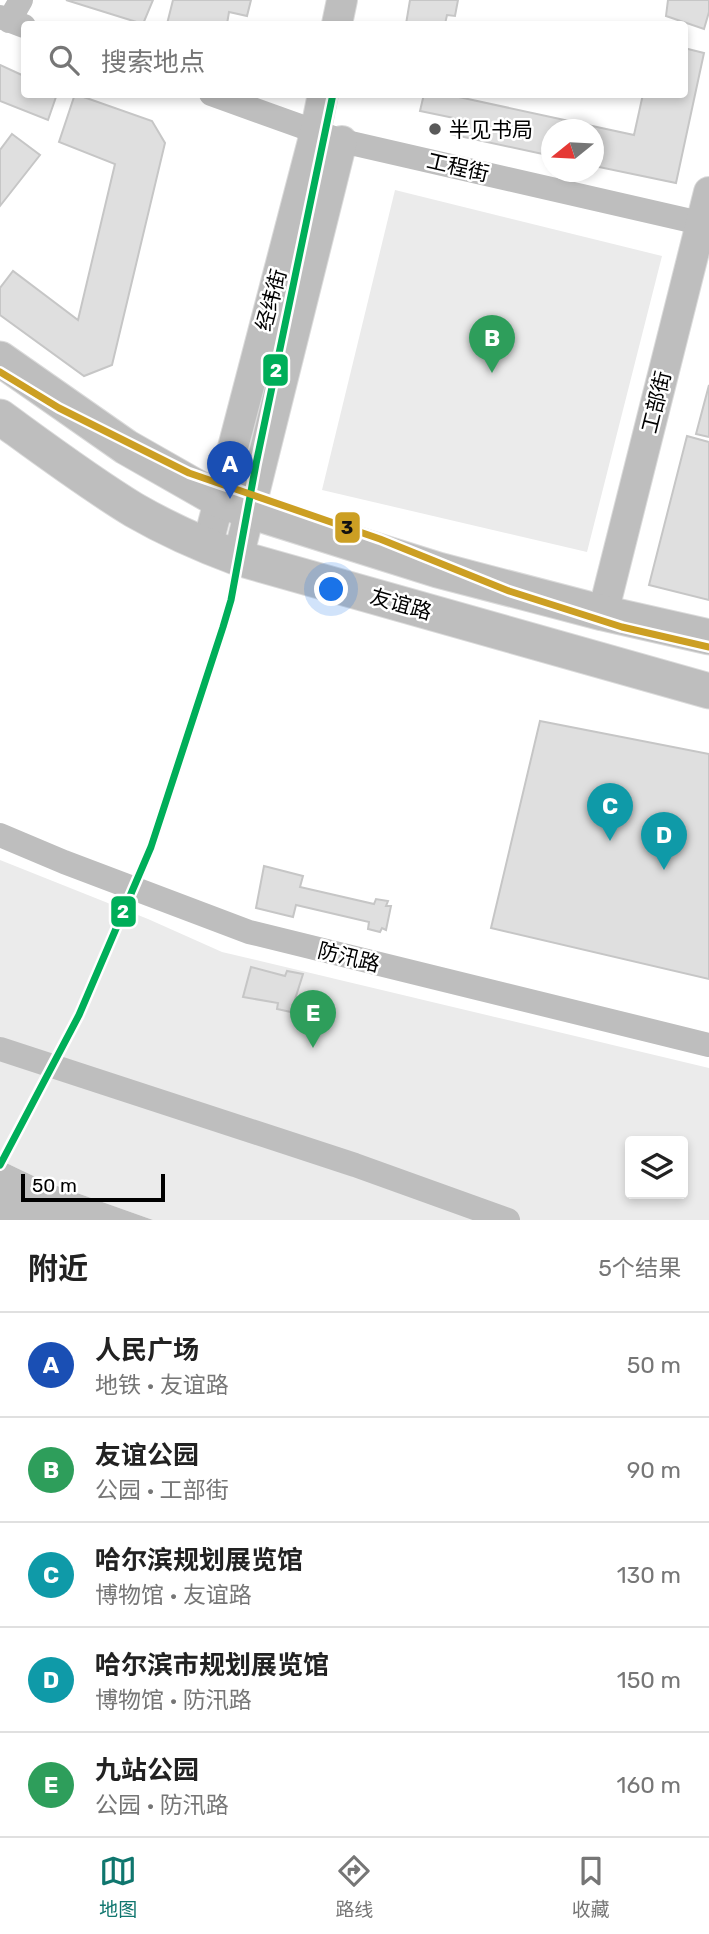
<!DOCTYPE html>
<html lang="zh">
<head>
<meta charset="utf-8">
<style>
  body { margin:0; font-family:Rubik,"Noto Sans SC",sans-serif; background:#f6f6f6; color:#222 }
  .controls { position:absolute; right:21px; bottom:21px; display:grid; overflow:hidden; border-radius:7px; box-shadow:0 4px 10px #0003 }
  .controls button { width:63px; height:63px; display:grid; place-items:center; padding:0; border:0; border-bottom:2px solid #e0e0e0; background:#fff; color:#222; font:35px sans-serif }
  .compass { position:absolute; left:541px; top:119px; width:63px; height:63px; border-radius:50%; background:#fff; box-shadow:0 4px 10px #0003; rotate:252deg }
  .scale { position:absolute; left:21px; bottom:18px; width:144px; box-sizing:border-box; padding-left:7px; border:4px solid #000; border-top:0; font-size:19px; line-height:24px; white-space:nowrap; color:#000; -webkit-text-stroke:5px #fff; paint-order:stroke }
  .you { position:absolute; left:332px; top:590px; width:24px; height:24px; margin:-18px; border:5px solid #fff; border-radius:50%; background:#1a73e8; box-shadow:0 0 0 10px #1a73e833 }
  .badge { display:grid; place-items:center; width:46px; height:46px; border-radius:50%; background:#0f766e; color:#fff; font-size:23px; font-weight:700 }
  .pin { position:absolute; translate:-50% -58px; filter:drop-shadow(0 2px 4px #0008) }
  .pin::after { content:''; position:absolute; top:37px; width:24px; height:21px; background:inherit; clip-path:polygon(0 0,100% 0,50% 100%) }
  .list { margin:0; padding:0; list-style:none }
  h2 { display:flex; justify-content:space-between; align-items:center; height:91px; margin:0; padding:0 28px; font-size:30px }
  h2 small { font-size:23px; font-weight:400; color:#767676 }
  .list li { display:grid; grid-template-columns:46px 1fr auto; gap:21px; align-items:center; box-sizing:border-box; height:105px; padding:0 28px; border-top:2px solid #e0e0e0 }
  .list b { display:block; font-size:26px; white-space:nowrap }
  .list p { margin:0; font-size:23px; white-space:nowrap; color:#767676 }
  .list em { font-size:23px; font-style:normal; color:#767676 }
  .icon { flex:none; width:38px; height:38px; fill:none; stroke:currentColor; stroke-width:2; stroke-linecap:round; stroke-linejoin:round }
  .map { position:relative; flex:none; width:709px; height:1220px; overflow:hidden }
  .search { position:absolute; background:#fff; box-shadow:0 4px 10px #0003; left:21px; right:21px; top:21px; height:77px; display:flex; align-items:center; gap:18px; box-sizing:border-box; padding:0 24px; border-radius:7px; color:#767676; font-size:26px }
  .sheet { height:616px; background:#fff }
  nav { display:flex; justify-content:space-around; align-items:center; box-sizing:border-box; height:98px; border-top:2px solid #e0e0e0; background:#fff; font-size:19px; color:#767676 }
  nav a { display:grid; justify-items:center; gap:4px }
  nav .on { color:#0f766e }
  .map>svg:first-child { display:block }
  .green { fill:#ebebeb; fill-rule:evenodd }
  .water { fill:#bebebe }
  .building { fill:#dfdfdf; stroke:#c6c6c6; stroke-width:2 }
  .lines { fill:none; stroke-linecap:round; stroke-linejoin:round }
  .major-casing { stroke:#dbdbdb; stroke-width:32 }
  .highway-casing { stroke:#dbdbdb; stroke-width:37 }
  .minor { stroke:#bebebe; stroke-width:24 }
  .major { stroke:#bebebe; stroke-width:30 }
  .highway { stroke:#bebebe; stroke-width:35 }
  .metro-1-casing { stroke:#fff; stroke-width:12 }
  .metro-2-casing { stroke:#fff; stroke-width:12 }
  .metro-1 { stroke:#00ae59; stroke-width:7 }
  .metro-2 { stroke:#cc9f23; stroke-width:7 }
  .poi-dot { fill:#595959; stroke:#fff; stroke-width:2.5 }
  .labels { text-anchor:middle; dominant-baseline:central; stroke-width:5; stroke-linejoin:round; paint-order:stroke }
  .poi-label { font-size:21px; fill:#000; stroke:#fff; text-anchor:start }
  .street-label { font-size:21px; fill:#000; stroke:#fff }
  .line-badge { stroke:#fff; stroke-width:2.5 }
  .badge-label { font-size:19px; text-anchor:middle; font-weight:bold; fill:#fff }
  .pale-badge-label { font-size:19px; text-anchor:middle; font-weight:bold; fill:#111 }
</style>
</head>
<body>
<div class="map">
<svg width="709" height="1220" viewBox="0 0 709 1220">
  <rect width="100%" height="100%" fill="#fff"/>
  <!-- green -->
  <path class="green" d="M395,190L662,256L587,552L322,490Z
    M0,860L148,919L222,952L709,1068V1220H153L46,1182L0,1160ZM630,1141H683V1194H630Z"/>
  <!-- water -->
  <path class="water" d="M0,1160L46,1182L153,1220H0Z"/>
  <!-- building -->
  <path class="building" d="M66,0H153L143,24Z
    M173,0H251L247,16L229,12L227,24H167Z
    M410,0H458L455,16L447,15L445,24H406Z
    M668,0H709V12L704,29L666,16Z
    M684,48L704,53L676,183L594,166V130H552V156L450,134L454,118L420,111L424,94H454V96L634,135L643,94H684Z
    M0,65L24,76V94H57L48,120L0,101Z
    M75,94L152,121L165,143L112,365L84,376L0,315V288L13,271L78,320L115,164L59,142Z
    M12,134L40,155L0,206V150Z
    M709,385V437L696,434Z
    M687,436L709,442V600L649,585Z
    M540,721L709,754V979L491,928Z
    M264,866L303,876L300,887L374,904L376,899L388,901L386,906H391L386,930L382,928L380,932L368,929L369,922L296,905L293,917L256,908Z
    M251,967L285,976L287,971L303,974L291,1012L277,1009L278,1003L243,997Z"/>
  <g class="lines">
    <defs>
      <path id="major" d="M337,24L342,0
        M207,547L315,133L323,94
        M238,558L342,141
        M603,613L709,192"/>
      <path id="highway" d="M0,359L126,447L219,500L250,511L438,570L603,613L709,637
        M0,417C44,449 88,482 134,510C167,529 203,545 238,558L709,691"/>
    </defs>
    <!-- major casing -->
    <use href="#major" class="major-casing"/>
    <!-- highway casing -->
    <use href="#highway" class="highway-casing"/>
    <!-- minor -->
    <path class="minor" d="M0,17L24,26
      M9,21L21,0
      M211,94L342,141L709,225
      M0,835L64,862L249,932L709,1045
      M0,1049L355,1165L508,1220"/>
    <!-- major -->
    <use href="#major" class="major"/>
    <!-- highway -->
    <use href="#highway" class="highway"/>
    <defs>
      <path id="metro-1" d="M0,1165L79,1015L151,847L223,627L231,600L256,464L333,94"/>
      <path id="metro-2" d="M0,372L59,408L189,473L380,539L509,591L622,627L709,647"/>
    </defs>
    <!-- metro-1 casing -->
    <use href="#metro-1" class="metro-1-casing"/>
    <!-- metro-2 casing -->
    <use href="#metro-2" class="metro-2-casing"/>
    <!-- metro-1 -->
    <use href="#metro-1" class="metro-1"/>
    <!-- metro-2 -->
    <use href="#metro-2" class="metro-2"/>
  </g>
  <!-- markers -->
  <circle class="poi-dot" cx="435" cy="129" r="7"/>
  <g class="labels">
    <!-- poi labels -->
    <g class="poi-label">
      <text x="449" y="129">半见书局</text>
    </g>
    <!-- street labels -->
    <g class="street-label">
      <text transform="translate(458 167) rotate(13)">工程街</text>
      <text transform="translate(271 300) rotate(-75)">经纬街</text>
      <text transform="translate(656 402) rotate(-76)">工部街</text>
      <text transform="translate(401 604) rotate(16)">友谊路</text>
      <text transform="translate(349 957) rotate(14)">防汛路</text>
    </g>
  </g>
  <g class="line-badge">
    <rect x="262" y="353" width="27" height="34" rx="7" fill="#00ae59"/>
    <rect x="334" y="511" width="27" height="33" rx="7" fill="#cc9f23"/>
    <rect x="110" y="895" width="27" height="33" rx="7" fill="#00ae59"/>
  </g>
  <g class="badge-label">
    <text x="276" y="377">2</text>
    <text x="123" y="918">2</text>
  </g>
  <g class="pale-badge-label">
    <text x="347" y="534">3</text>
  </g>
</svg>
<div class="controls">
<button><svg class="icon" aria-label="layers" viewBox="0 0 24 24"><path d="M12 4l9 5-9 5-9-5zM3 14l9 5 9-5"/></svg></button>
</div>
<svg class="compass" viewBox="-18 -18 36 36"><path d="M0-13l5 13h-10z" fill="#e53935"/><path d="M0 13l5-13h-10z" fill="#767676"/></svg>
<div class="scale">50 m</div>
<div class="you"></div>
<div class="pin badge" style="left:230px;top:499px;background:#1a4fb4">A</div>
<div class="pin badge" style="left:492px;top:373px;background:#2e9e5b">B</div>
<div class="pin badge" style="left:610px;top:841px;background:#0f9aa8">C</div>
<div class="pin badge" style="left:664px;top:870px;background:#0f9aa8">D</div>
<div class="pin badge" style="left:313px;top:1048px;background:#2e9e5b">E</div>
<div class="search"><svg class="icon" aria-label="search" viewBox="0 0 24 24"><circle cx="10" cy="10" r="6"/><path d="M15 15l6 6"/></svg>搜索地点</div>
</div>
<section class="sheet">
<h2>附近<small>5个结果</small></h2>
<ul class="list">
<li><span class="badge" style="background:#1a4fb4">A</span><div><b>人民广场</b><p>地铁 · 友谊路</p></div><em>50 m</em></li>
<li><span class="badge" style="background:#2e9e5b">B</span><div><b>友谊公园</b><p>公园 · 工部街</p></div><em>90 m</em></li>
<li><span class="badge" style="background:#0f9aa8">C</span><div><b>哈尔滨规划展览馆</b><p>博物馆 · 友谊路</p></div><em>130 m</em></li>
<li><span class="badge" style="background:#0f9aa8">D</span><div><b>哈尔滨市规划展览馆</b><p>博物馆 · 防汛路</p></div><em>150 m</em></li>
<li><span class="badge" style="background:#2e9e5b">E</span><div><b>九站公园</b><p>公园 · 防汛路</p></div><em>160 m</em></li>
</ul>
</section>
<nav>
<a class="on"><svg class="icon" aria-label="map" viewBox="0 0 24 24"><path d="M3 6l6-2 6 2 6-2v14l-6 2-6-2-6 2zM9 4v14M15 6v14"/></svg>地图</a>
<a><svg class="icon" aria-label="directions" viewBox="0 0 24 24"><path d="M12 3l9 9-9 9-9-9zM9 14v-3h6M13 9l2 2-2 2"/></svg>路线</a>
<a><svg class="icon" aria-label="saved" viewBox="0 0 24 24"><path d="M7 4h10v16l-5-4-5 4z"/></svg>收藏</a>
</nav>
</body>
</html>
